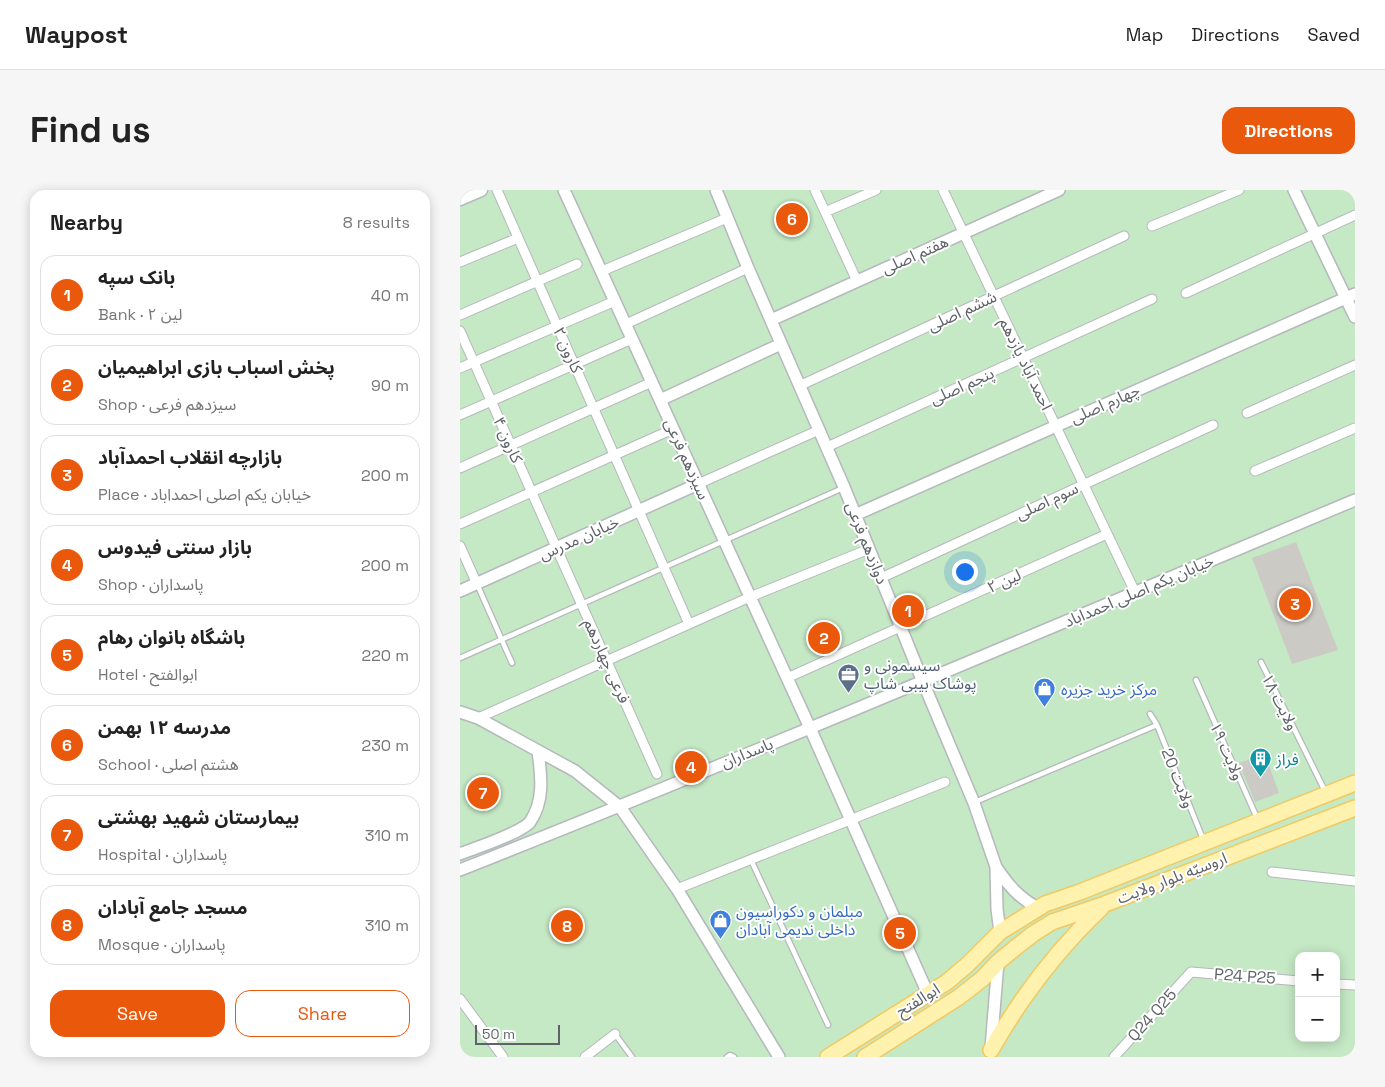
<!DOCTYPE html>
<html lang="en">
<head>
<meta charset="utf-8">
<style>
  body { margin:0; font-family:"Space Grotesk","Noto Sans Arabic",sans-serif; background:#f6f6f6; color:#222 }
  .controls { position:absolute; right:15px; bottom:15px; display:grid; overflow:hidden; border-radius:10px; box-shadow:0 2px 12px #0003 }
  .controls button { width:45px; height:45px; display:grid; place-items:center; padding:0; border:0; border-bottom:1px solid #e0e0e0; background:#fff; color:#222; font:25px sans-serif }
  .scale { position:absolute; left:15px; bottom:12px; width:85px; box-sizing:border-box; padding-left:5px; border:2px solid #5f6368; border-top:0; font-size:14px; line-height:18px; white-space:nowrap; color:#5f6368; -webkit-text-stroke:4px #fff; paint-order:stroke }
  .you { position:absolute; left:504px; top:381px; width:18px; height:18px; margin:-12px; border:4px solid #fff; border-radius:50%; background:#1a73e8; box-shadow:0 0 0 8px #1a73e833 }
  .badge { display:grid; place-items:center; width:32px; height:32px; border-radius:50%; background:#ea580c; color:#fff; font-size:16px; font-weight:700 }
  .pin { position:absolute; translate:-50% -50%; border:2px solid #fff; box-shadow:0 1px 5px #0006 }
  .list { margin:0; padding:0; list-style:none }
  h2 { display:flex; justify-content:space-between; align-items:center; height:65px; margin:0; padding:0 20px; font-size:21px }
  h2 small { font-size:16px; font-weight:400; color:#767676 }
  .list li { display:grid; grid-template-columns:32px 1fr auto; gap:15px; align-items:center; box-sizing:border-box; height:80px; margin:0 10px 10px; padding:0 10px; border:1px solid #e0e0e0; border-radius:15px }
  .list b { display:block; font-size:19px; white-space:nowrap }
  .list p { margin:0; font-size:16px; white-space:nowrap; color:#767676 }
  .list em { font-size:16px; font-style:normal; color:#767676 }
  .actions { display:flex; gap:10px; padding:15px 20px }
  .actions a { flex:1; padding:11px 0; border:1px solid #ea580c; border-radius:15px; text-align:center; font-size:18px; color:#ea580c }
  .actions .main { background:#ea580c; color:#fff }
  .map { position:relative; flex:none; width:895px; height:867px; overflow:hidden; border-radius:15px }
  header { display:flex; align-items:center; gap:30px; box-sizing:border-box; height:70px; padding:0 25px; background:#fff; border-bottom:1px solid #e0e0e0 }
  header strong { font-size:24px }
  nav { display:flex; gap:28px; margin-inline-start:auto; font-size:18px }
  .intro { display:flex; align-items:center; justify-content:space-between; box-sizing:border-box; height:120px; padding:0 30px }
  h1 { margin:0; font-size:35px }
  .button { padding:12px 22px; border-radius:15px; background:#ea580c; color:#fff; font-size:18px; font-weight:700 }
  main { display:flex; gap:30px; padding:0 30px }
  aside { flex:1; background:#fff; border-radius:15px; box-shadow:0 2px 12px #0003 }
  .map>svg:first-child { display:block }
  .green { fill:#c5e8c5; fill-rule:evenodd }
  .building { fill:#cccac5 }
  .lines { fill:none; stroke-linecap:round; stroke-linejoin:round }
  .service-casing { stroke:#b5b8bc; stroke-width:7 }
  .minor-casing { stroke:#b5b8bc; stroke-width:11 }
  .tertiary-casing { stroke:#b5b8bc; stroke-width:14 }
  .secondary-casing { stroke:#b6babf; stroke-width:15 }
  .primary-casing { stroke:#f2c960; stroke-width:18 }
  .service { stroke:#fff; stroke-width:4.5 }
  .minor { stroke:#fff; stroke-width:9 }
  .tertiary { stroke:#fff; stroke-width:11 }
  .secondary { stroke:#fff; stroke-width:12 }
  .primary { stroke:#fff2af; stroke-width:15 }
  .labels { text-anchor:middle; dominant-baseline:central; stroke-width:4; stroke-linejoin:round; paint-order:stroke }
  .street-label { font-size:16px; fill:#5f6368; stroke:#fff }
  .service-label { font-size:16px; fill:#4e5e75; stroke:#fff; text-anchor:start }
  .shop-label { font-size:16px; fill:#366cbe; stroke:#fff; text-anchor:start }
  .culture-label { font-size:16px; fill:#0d838f; stroke:#fff; text-anchor:start }
</style>
</head>
<body>
<header>
<strong>Waypost</strong>
<nav><a>Map</a><a>Directions</a><a>Saved</a></nav>
</header>
<div class="intro"><h1>Find us</h1><a class="button">Directions</a></div>
<main>
<aside>
<h2>Nearby<small>8 results</small></h2>
<ul class="list">
<li><span class="badge">1</span><div><b>بانک سپه</b><p>Bank · لین ۲</p></div><em>40 m</em></li>
<li><span class="badge">2</span><div><b>پخش اسباب بازی ابراهیمیان</b><p>Shop · سیزدهم فرعی</p></div><em>90 m</em></li>
<li><span class="badge">3</span><div><b>بازارچه انقلاب احمدآباد</b><p>Place · خیابان یکم اصلی احمداباد</p></div><em>200 m</em></li>
<li><span class="badge">4</span><div><b>بازار سنتی فیدوس</b><p>Shop · پاسداران</p></div><em>200 m</em></li>
<li><span class="badge">5</span><div><b>باشگاه بانوان رهام</b><p>Hotel · ابوالفتح</p></div><em>220 m</em></li>
<li><span class="badge">6</span><div><b>مدرسه ۱۲ بهمن</b><p>School · هشتم اصلی</p></div><em>230 m</em></li>
<li><span class="badge">7</span><div><b>بیمارستان شهید بهشتی</b><p>Hospital · پاسداران</p></div><em>310 m</em></li>
<li><span class="badge">8</span><div><b>مسجد جامع آبادان</b><p>Mosque · پاسداران</p></div><em>310 m</em></li>
</ul>
<div class="actions"><a class="main">Save</a><a>Share</a></div>
</aside>
<div class="map">
<svg width="895" height="867" viewBox="0 0 895 867">
  <rect width="100%" height="100%" fill="#f1efe8"/>
  <!-- green -->
  <path class="green" d="M0,0H895V867H0ZM839,766H876V848H839Z"/>
  <!-- building -->
  <path class="building" d="M836,352L878,460L832,474L792,368Z
    M805,564L819,603L795,612L779,573Z"/>
  <g class="lines">
    <defs>
      <path id="service" d="M17,394L52,473
        M0,468L383,298
        M801,472L865,601
        M736,490L797,628
        M690,524L697,535L743,649
        M515,612L697,535
        M291,670L368,835
        M155,844L172,867
        M267,867L270,865L274,867"/>
      <path id="minor" d="M37,0L229,434
        M355,0L397,91
        M483,0L675,402
        M365,22L416,0
        M692,36L779,0
        M0,72L58,48
        M142,81L267,28
        M726,103L895,25
        M0,125L117,74
        M166,134L288,78
        M0,141L197,584
        M0,178L155,111
        M339,196L664,46
        M787,223L895,175
        M0,225L172,149
        M367,257L692,109
        M0,278L192,192
        M795,281L895,238
        M238,294L359,240
        M0,334L213,239
        M0,356L17,394
        M421,388L753,235
        M327,488L647,344
        M18,528L290,407L409,359
        M812,682L895,691
        M217,699L485,592
        M876,794L895,795
        M0,809L43,867
        M125,867L155,844
        M654,867L731,782L839,791"/>
      <path id="tertiary" d="M104,0L350,538L468,804
        M256,0L288,78L384,297L463,492L514,613L536,677L537,719L540,742
        M834,0L895,127
        M311,130L599,0
        M200,210L321,154
        M395,325L895,104
        M0,401L238,294
        M0,522L18,528L115,581L160,617L217,699L319,867
        M0,664C15,658 61,643 70,632C85,610 81,585 78,561
        M536,677C548,695 559,708 578,718
        M0,680C300,561 597,435 895,310
        M531,858L538,772"/>
      <path id="secondary" d="M0,9L21,0"/>
      <path id="primary" d="M531,860C561,807 597,760 641,718
        M368,867L487,792L507,775L540,742L585,714L620,702L895,593
        M405,867L499,807L522,789L538,772L555,758L573,744L592,732L645,714L895,618"/>
    </defs>
    <!-- service casing -->
    <use href="#service" class="service-casing"/>
    <!-- minor casing -->
    <use href="#minor" class="minor-casing"/>
    <!-- tertiary casing -->
    <use href="#tertiary" class="tertiary-casing"/>
    <!-- secondary casing -->
    <use href="#secondary" class="secondary-casing"/>
    <!-- primary casing -->
    <use href="#primary" class="primary-casing"/>
    <!-- service -->
    <use href="#service" class="service"/>
    <!-- minor -->
    <use href="#minor" class="minor"/>
    <!-- tertiary -->
    <use href="#tertiary" class="tertiary"/>
    <!-- secondary -->
    <use href="#secondary" class="secondary"/>
    <!-- primary -->
    <use href="#primary" class="primary"/>
  </g>
  <!-- icons -->
  <defs>
    <symbol id="office-pin" viewBox="-11 -11 22 30"><path d="M0 17L-7.5 6A9.5 9.5 0 1 1 7.5 6Z" fill="#5c6f8a" stroke="#fff"/><path d="M-6-3h4V-5.5h4V-3h4V5H-6ZM-1-4.5V-3h2v-1.5ZM-6 0V1H6V0Z" fill="#fff"/></symbol>
    <symbol id="shop-pin" viewBox="-11 -11 22 30"><path d="M0 17L-7.5 6A9.5 9.5 0 1 1 7.5 6Z" fill="#3f7fe0" stroke="#fff"/><path d="M-5-2.5h2.3a2.7 3.5 0 0 1 5.4 0H5L5.5 6h-11ZM-1.5-2.5h3a1.5 2.3 0 0 0-3 0Z" fill="#fff"/></symbol>
    <symbol id="building-pin" viewBox="-11 -11 22 30"><path d="M0 17L-7.5 6A9.5 9.5 0 1 1 7.5 6Z" fill="#0f9aa8" stroke="#fff"/><path d="M-4-6H4V6H1V3H-1V6H-4ZM-2.5-4.3h1.7v1.8h-1.7ZM.8-4.3h1.7v1.8H.8ZM-2.5-1h1.7V.8h-1.7ZM.8-1h1.7V.8H.8Z" fill="#fff"/></symbol>
  </defs>
  <g fill-rule="evenodd">
    <use href="#office-pin" x="376" y="472" width="25" height="34"/>
    <use href="#shop-pin" x="572" y="486" width="25" height="34"/>
    <use href="#building-pin" x="788" y="556" width="25" height="34"/>
    <use href="#shop-pin" x="248" y="718" width="25" height="34"/>
  </g>
  <g class="labels">
    <!-- street labels -->
    <g class="street-label">
      <text transform="translate(455 65) rotate(-24)">هفتم اصلی</text>
      <text transform="translate(502 121) rotate(-25)">ششم اصلی</text>
      <text transform="translate(108 160) rotate(66)">کارون ۲</text>
      <text transform="translate(566 174) rotate(64)">احمد آباد یازدهم</text>
      <text transform="translate(502 196) rotate(-24)">پنجم اصلی</text>
      <text transform="translate(645 214) rotate(-24)">چهارم اصلی</text>
      <text transform="translate(48 250) rotate(66)">کارون ۴</text>
      <text transform="translate(227 269) rotate(66)">سیزدهم فرعی</text>
      <text transform="translate(587 311) rotate(-25)">سوم اصلی</text>
      <text transform="translate(119 348) rotate(-24)">خیابان مدرس</text>
      <text transform="translate(407 353) rotate(68)">دوازدهم فرعی</text>
      <text transform="translate(544 391) rotate(-24)">لین ۲</text>
      <text transform="translate(679 401) rotate(-23)">خیابان یکم اصلی احمداباد</text>
      <text transform="translate(147 471) rotate(66)">فرعی چهاردهم</text>
      <text transform="translate(820 512) rotate(63)">ولایت ۱۸</text>
      <text transform="translate(767 561) rotate(66)">ولایت ۱۹</text>
      <text transform="translate(287 563) rotate(-22)">پاسداران</text>
      <text transform="translate(718 588) rotate(68)">ولایت 20</text>
      <text transform="translate(712 688) rotate(-21)">اروسیّه بلوار ولایت</text>
      <text transform="translate(785 786) rotate(4)">P24 P25</text>
      <text transform="translate(458 810) rotate(-32)">ابوالفتح</text>
      <text transform="translate(692 825) rotate(-48)">Q24 Q25</text>
    </g>
    <!-- service labels -->
    <g class="service-label">
      <text x="404" y="475">سیسمونی و<tspan x="404" dy="18">پوشاک بیبی شاپ</tspan></text>
    </g>
    <!-- shop labels -->
    <g class="shop-label">
      <text x="601" y="499">مرکز خرید جزیره</text>
      <text x="276" y="721">مبلمان و دکوراسیون<tspan x="276" dy="18">داخلی ندیمی آبادان</tspan></text>
    </g>
    <!-- culture labels -->
    <g class="culture-label">
      <text x="816" y="569">فراز</text>
    </g>
  </g>
</svg>
<div class="controls">
<button>+</button>
<button>−</button>
</div>
<div class="scale">50 m</div>
<div class="you"></div>
<div class="pin badge" style="left:448px;top:421px">1</div>
<div class="pin badge" style="left:364px;top:448px">2</div>
<div class="pin badge" style="left:835px;top:414px">3</div>
<div class="pin badge" style="left:231px;top:577px">4</div>
<div class="pin badge" style="left:440px;top:743px">5</div>
<div class="pin badge" style="left:332px;top:29px">6</div>
<div class="pin badge" style="left:23px;top:603px">7</div>
<div class="pin badge" style="left:107px;top:736px">8</div>
</div>
</main>
</body>
</html>
